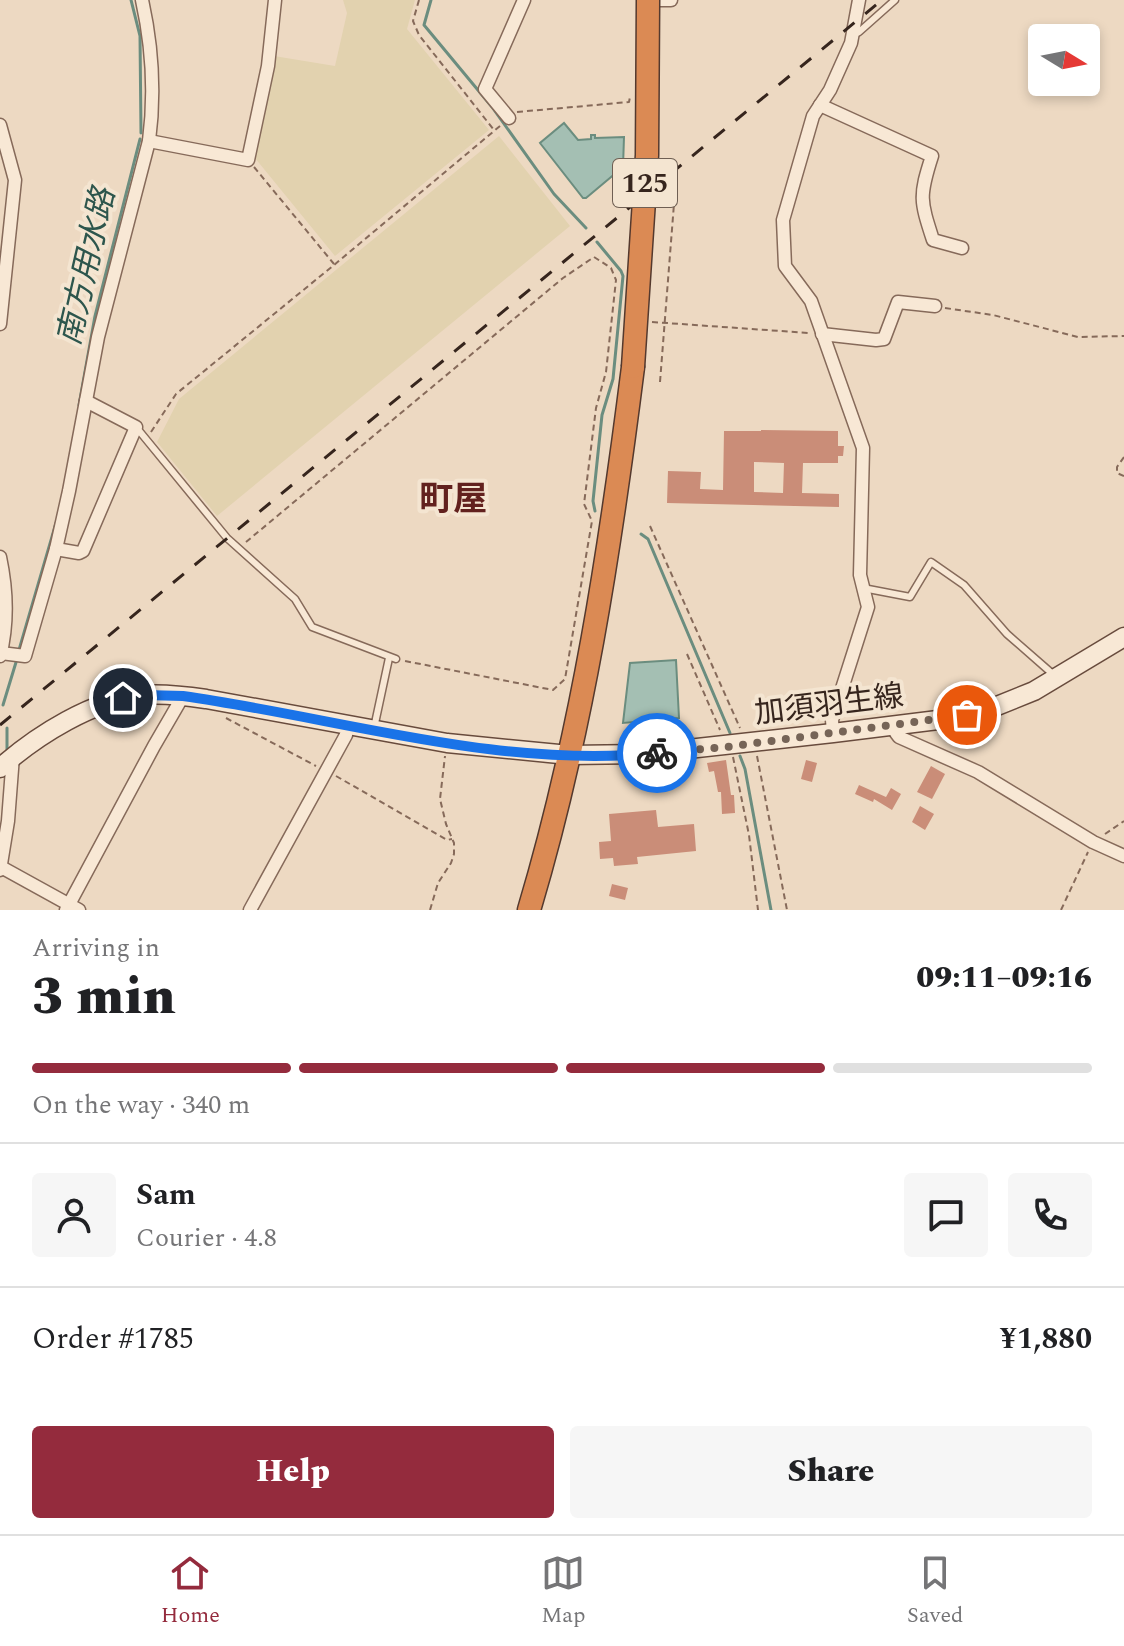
<!DOCTYPE html>
<html lang="en">
<head>
<meta charset="utf-8">
<style>
  body { margin:0; font-family:Spectral,"Noto Sans JP",serif; background:#f6f6f6; color:#202124; height:100vh; display:flex; flex-direction:column; font-size:30px; white-space:nowrap }
  * { box-sizing:border-box; margin:0 }
  p { font-size:26px; color:#757577 }
  .icon { flex:none; width:44px; height:44px; fill:none; stroke:currentColor; stroke-width:2; stroke-linecap:round; stroke-linejoin:round }
  .map { position:relative; height:910px; overflow:hidden }
  .drawer { display:flex; flex-direction:column; background:#fff; flex:1 }
  .drawer>* { flex:none }
  .needle { width:52px; rotate:100deg }
  .controls { position:absolute; left:1028px; top:24px; display:grid; gap:16px }
  .controls a { display:grid; place-items:center; width:72px; height:72px; border-radius:8px; background:#fff; box-shadow:0 4px 12px #0003; font-size:40px }
  .pin { position:absolute; display:grid; place-items:center; width:68px; height:68px; color:#fff; margin:-34px; border:4px solid #fff; border-radius:50%; box-shadow:0 2px 8px #0007 }
  .courier { position:absolute; display:grid; place-items:center; width:80px; height:80px; margin:-40px; border:6px solid #1a73e8; border-radius:50%; background:#fff; color:#222; box-shadow:0 2px 10px #0007 }
  .head em { font-style:normal; font-weight:800 }
  .head div { display:flex; flex-direction:column-reverse }
  .head { display:flex; align-items:center; justify-content:space-between; height:136px; padding:0 32px }
  h1 { font-size:52px; font-weight:800; line-height:60px }
  .bar { display:grid; grid-template-columns:repeat(4,1fr); gap:12px 8px; align-content:center; height:96px; padding:0 32px }
  .bar i { height:10px; border-radius:6px; background:#e0e0e0 }
  .bar .active { background:#942b3d }
  .bar p { grid-column:span 4 }
  .line { display:flex; align-items:center; gap:20px; padding:0 32px; border-top:2px solid #e0e0e0 }
  .line div { flex:1 }
  .round { display:grid; place-items:center; flex:none; width:84px; height:84px; border-radius:8px; background:#f6f6f6 }
  .cta { display:flex; gap:16px; margin-top:auto; padding:16px 32px }
  .cta a { flex:1; height:92px; border-radius:8px; background:#942b3d; color:#fff; font-size:32px; font-weight:800; line-height:92px; text-align:center }
  .cta a+a { background:#f6f6f6; color:#202124 }
  .menu { display:flex; justify-content:space-around; align-items:center; height:112px; border-top:2px solid #e0e0e0; background:#fff; font-size:22px; color:#757577 }
  .menu a { display:grid; justify-items:center; gap:4px }
  .menu .active { color:#942b3d }
  .map>svg:first-child { display:block }
  .farmland { fill:#e2d2af }
  .water { fill:#a4bfb3; stroke:#6b8d7f; stroke-width:2 }
  .lines { fill:none; stroke-linecap:round; stroke-linejoin:round }
  .stream { stroke:#6b8d7f; stroke-width:3 }
  .building { fill:#ca8d78; fill-rule:evenodd }
  .lane-casing { stroke:#866a5a; stroke-width:9 }
  .street-casing { stroke:#866a5a; stroke-width:15 }
  .secondary-casing { stroke:#684b3d; stroke-width:21 }
  .highway-casing { stroke:#54392e; stroke-width:25 }
  .path { stroke:#866a5a; stroke-width:2; stroke-dasharray:6 4; stroke-linecap:butt }
  .lane { stroke:#f8e8d5; stroke-width:6 }
  .street { stroke:#f8e8d5; stroke-width:12 }
  .secondary { stroke:#f8e8d5; stroke-width:18 }
  .highway { stroke:#db8a54; stroke-width:22 }
  .rail { stroke:#36251d; stroke-width:3; stroke-dasharray:14 14; stroke-linecap:butt }
  .highway-bridge-casing { stroke:#54392e; stroke-width:25; stroke-linecap:butt }
  .highway-bridge { stroke:#db8a54; stroke-width:22 }
  .done { stroke:#766457; stroke-width:8; stroke-dasharray:0 14.4 }
  .route { stroke:#1a73e8; stroke-width:10 }
  .labels { text-anchor:middle; dominant-baseline:central; stroke-width:8; stroke-linejoin:round; paint-order:stroke }
  .shield { fill:#f4e5d1; stroke:#6f5f53; stroke-width:2 }
  .shield-label { font-size:28px; font-weight:bold; fill:#36251d }
  .street-label { font-size:30px; fill:#36251d; stroke:#f4e5d1 }
  .water-label { font-size:32px; font-style:italic; fill:#2d564d; stroke:#f4e5d1 }
  .quarter-label { font-size:34px; font-weight:bold; fill:#62211e; stroke:#f4e5d1 }
</style>
</head>
<body>
<div class="map">
<svg width="1124" height="910" viewBox="0 0 1124 910">
  <rect width="100%" height="100%" fill="#edd9c2"/>
  <!-- farmland -->
  <g class="farmland">
    <polygon points="343,0 415,0 407,29 489,130 335,256 255,158 274,56 335,66 347,13"/>
    <polygon points="499,136 570,226 217,516 157,442 179,399"/>
  </g>
  <!-- water -->
  <g class="water">
    <polygon points="564,123 578,140 591,139 591,135 595,135 595,138 624,137 623,167 586,198 583,198 540,143"/>
    <polygon points="676,660 679,718 623,723 630,663"/>
  </g>
  <g class="lines">
    <!-- stream -->
    <g class="stream">
      <polyline points="131,0 140,36 141,133"/>
      <polyline points="431,0 424,25 492,107 554,194 586,228"/>
      <polyline points="79,405 95,316 140,139"/>
      <polyline points="595,511 593,501 602,415 613,379 623,276 621,271 597,242"/>
      <polyline points="641,534 648,539 730,733"/>
      <polyline points="19,650 56,523"/>
      <polyline points="3,705 17,659"/>
      <polyline points="7,728 7,750"/>
      <polyline points="740,756 745,769 771,910"/>
    </g>
  </g>
  <!-- building -->
  <g class="building">
    <path d="M761 430 838 431V446H844L843 456H838V463H803L802 493 839 494V507L667 503 668 471 701 472 700 489 723 490 724 431H761ZM754 462 784 463 783 493 754 492Z"/>
    <polygon points="726,760 731,795 734,795 735,813 722,814 721,792 718,792 714,771 709,772 707,763"/>
    <polygon points="806,760 817,763 812,782 801,779"/>
    <polygon points="931,766 945,774 932,799 917,792"/>
    <polygon points="859,785 886,797 891,788 901,794 892,810 874,799 873,802 855,794"/>
    <polygon points="920,806 934,814 925,830 912,822"/>
    <polygon points="656,810 658,827 694,824 696,851 637,857 638,864 614,866 613,858 600,859 599,842 611,841 609,814"/>
    <polygon points="612,884 628,888 625,900 609,896"/>
  </g>
  <g class="lines">
    <!-- lane casing -->
    <g class="lane-casing">
      <g id="lane">
        <polyline points="853,35 859,32 895,0"/>
        <polyline points="136,427 227,538 295,599 312,627 396,659"/>
        <polyline points="863,588 910,597 931,562 964,585 1007,634 1055,676"/>
        <polyline points="374,728 389,658"/>
      </g>
    </g>
    <!-- street casing -->
    <g class="street-casing">
      <g id="street">
        <polyline points="646,0 671,0"/>
        <path d="M820 105 932 156C919 196 920 200 933 240L962 248"/>
        <polyline points="509,118 485,89 524,0"/>
        <polyline points="0,125 15,180 0,324"/>
        <polyline points="149,141 248,160 268,66 275,0"/>
        <polyline points="822,334 876,340 884,339 898,302 935,306"/>
        <polyline points="56,549 79,553 83,551 136,427 86,401"/>
        <path d="M0 557C7 590 8 624 0 656"/>
        <path d="M1 653 25 656 56 549 69 491 98 337 149 141C155 95 152 45 142 0"/>
        <polyline points="894,725 896,733 899,737 978,772 1093,842 1124,856"/>
        <polyline points="833,733 832,720 868,607 860,575 863,448 811,301 785,266 783,220 813,116 830,90 851,43 859,0"/>
        <polyline points="1,867 79,910"/>
        <polyline points="0,870 8,821 13,756"/>
        <polyline points="66,910 154,746 183,696"/>
        <polyline points="250,910 346,735 348,726"/>
      </g>
    </g>
    <!-- secondary casing -->
    <g class="secondary-casing">
      <path id="secondary" d="M0 768C37 735 93 700 143 695 164 693 186 696 206 699L447 743 569 755 643 754 833 733 946 719 982 712 1034 691 1124 637"/>
    </g>
    <!-- highway casing -->
    <g class="highway-casing">
      <path id="highway" d="M529 910C582 733 610 550 633 367"/>
    </g>
    <!-- path -->
    <g class="path">
      <polyline points="419,0 413,21 419,35 494,130"/>
      <polyline points="517,112 629,102 630,97"/>
      <polyline points="254,167 334,264"/>
      <polyline points="945,308 993,315 1078,337 1124,336"/>
      <polyline points="652,322 809,333"/>
      <polyline points="660,382 675,191"/>
      <polyline points="151,432 176,394 334,265 500,126"/>
      <polyline points="1124,457 1117,467 1117,473 1124,476"/>
      <polyline points="650,526 740,728"/>
      <polyline points="246,542 563,278 594,257 611,268 616,280 606,372 596,408 584,504 592,521 565,679 553,690 405,661"/>
      <polyline points="687,654 720,730"/>
      <polyline points="226,718 316,766"/>
      <polyline points="757,756 787,910"/>
      <polyline points="733,757 749,835 758,910"/>
      <polyline points="336,776 447,840 452,839"/>
      <polyline points="1105,834 1124,821"/>
      <polyline points="430,910 438,883 451,863 454,854 454,843 446,824 440,799 445,756"/>
      <polyline points="1061,910 1088,852"/>
    </g>
    <!-- lane -->
    <use href="#lane" class="lane"/>
    <!-- street -->
    <use href="#street" class="street"/>
    <!-- secondary -->
    <use href="#secondary" class="secondary"/>
    <!-- highway -->
    <use href="#highway" class="highway"/>
    <!-- rail -->
    <polyline class="rail" points="0,725 882,0"/>
    <!-- highway-bridge casing -->
    <g class="highway-bridge-casing">
      <polyline id="highway-bridge" points="633,367 647,155 648,0"/>
    </g>
    <!-- highway-bridge -->
    <use href="#highway-bridge" class="highway-bridge"/>
  </g>
  <g class="lines">
    <!-- done -->
    <polyline class="done" points="657,753 726,747 967,715"/>
    <!-- route -->
    <path class="route" d="M123 698 144 695 183 696C340 718 497 769 657 753"/>
  </g>
  <g class="labels">
    <!-- shield labels -->
    <rect class="shield" x="613" y="159" width="64" height="48" rx="6"/>
    <g class="shield-label">
      <text x="645" y="183">125</text>
    </g>
    <!-- street labels -->
    <g class="street-label">
      <text transform="translate(829 705) rotate(-7)">加須羽生線</text>
    </g>
    <!-- water labels -->
    <g class="water-label">
      <text transform="translate(87 267) rotate(-77)">南方用水路</text>
    </g>
    <!-- quarter labels -->
    <g class="quarter-label">
      <text x="453" y="500">町屋</text>
    </g>
  </g>
</svg>
<div class="controls">
<a><svg class="needle" viewBox="-14 -14 28 28"><path d="M0-13l5 13h-10z" fill="#e53935"/><path d="M0 13l5-13h-10z" fill="#757577"/></svg></a>
</div>
<div class="pin" style="left:967px;top:715px;background:#ea580c"><svg class="icon" aria-label="bag" viewBox="0 0 24 24"><path d="M5 8h14l-1 12H6zM9 8a3 3 0 0 1 6 0"/></svg></div>
<div class="pin" style="left:123px;top:698px;background:#1f2937"><svg class="icon" aria-label="home" viewBox="0 0 24 24"><path d="M3 11l9-7 9 7M6 9v11h12V9"/></svg></div>
<div class="courier" style="left:657px;top:753px"><svg class="icon" aria-label="bike" viewBox="0 0 24 24"><circle cx="6" cy="16" r="4"/><circle cx="18" cy="16" r="4"/><path d="M6 16l4-8h5l3 8M10 8l3 8H6M13 5h3"/></svg></div>
</div>
<section class="drawer">
<div class="head"><div><h1>3 min</h1><p>Arriving in</p></div><em>09:11–09:16</em></div>
<div class="bar"><i class="active"></i><i class="active"></i><i class="active"></i><i></i><p>On the way · 340 m</p></div>
<div class="line" style="height:144px"><a class="round"><svg class="icon" aria-label="person" viewBox="0 0 24 24"><circle cx="12" cy="8" r="4"/><path d="M4 21q1-7 8-7t8 7"/></svg></a><div><b>Sam</b><p>Courier · 4.8</p></div><a class="round"><svg class="icon" aria-label="chat" viewBox="0 0 24 24"><path d="M4 5h16v11H9l-5 4z"/></svg></a><a class="round"><svg class="icon" aria-label="phone" viewBox="0 0 24 24"><path d="M5 4h4l2 5-3 2q2 4 5 5l2-3 5 2v4C11 20 4 13 5 4z"/></svg></a></div>
<div class="line" style="height:104px"><div>Order #1785</div><b>¥1,880</b></div>
<div class="cta"><a>Help</a><a>Share</a></div>
</section>
<nav class="menu">
<a class="active"><svg class="icon" aria-label="home" viewBox="0 0 24 24"><path d="M3 11l9-7 9 7M6 9v11h12V9"/></svg>Home</a>
<a><svg class="icon" aria-label="map" viewBox="0 0 24 24"><path d="M3 6l6-2 6 2 6-2v14l-6 2-6-2-6 2zM9 4v14M15 6v14"/></svg>Map</a>
<a><svg class="icon" aria-label="saved" viewBox="0 0 24 24"><path d="M7 4h10v16l-5-4-5 4z"/></svg>Saved</a>
</nav>
</body>
</html>
